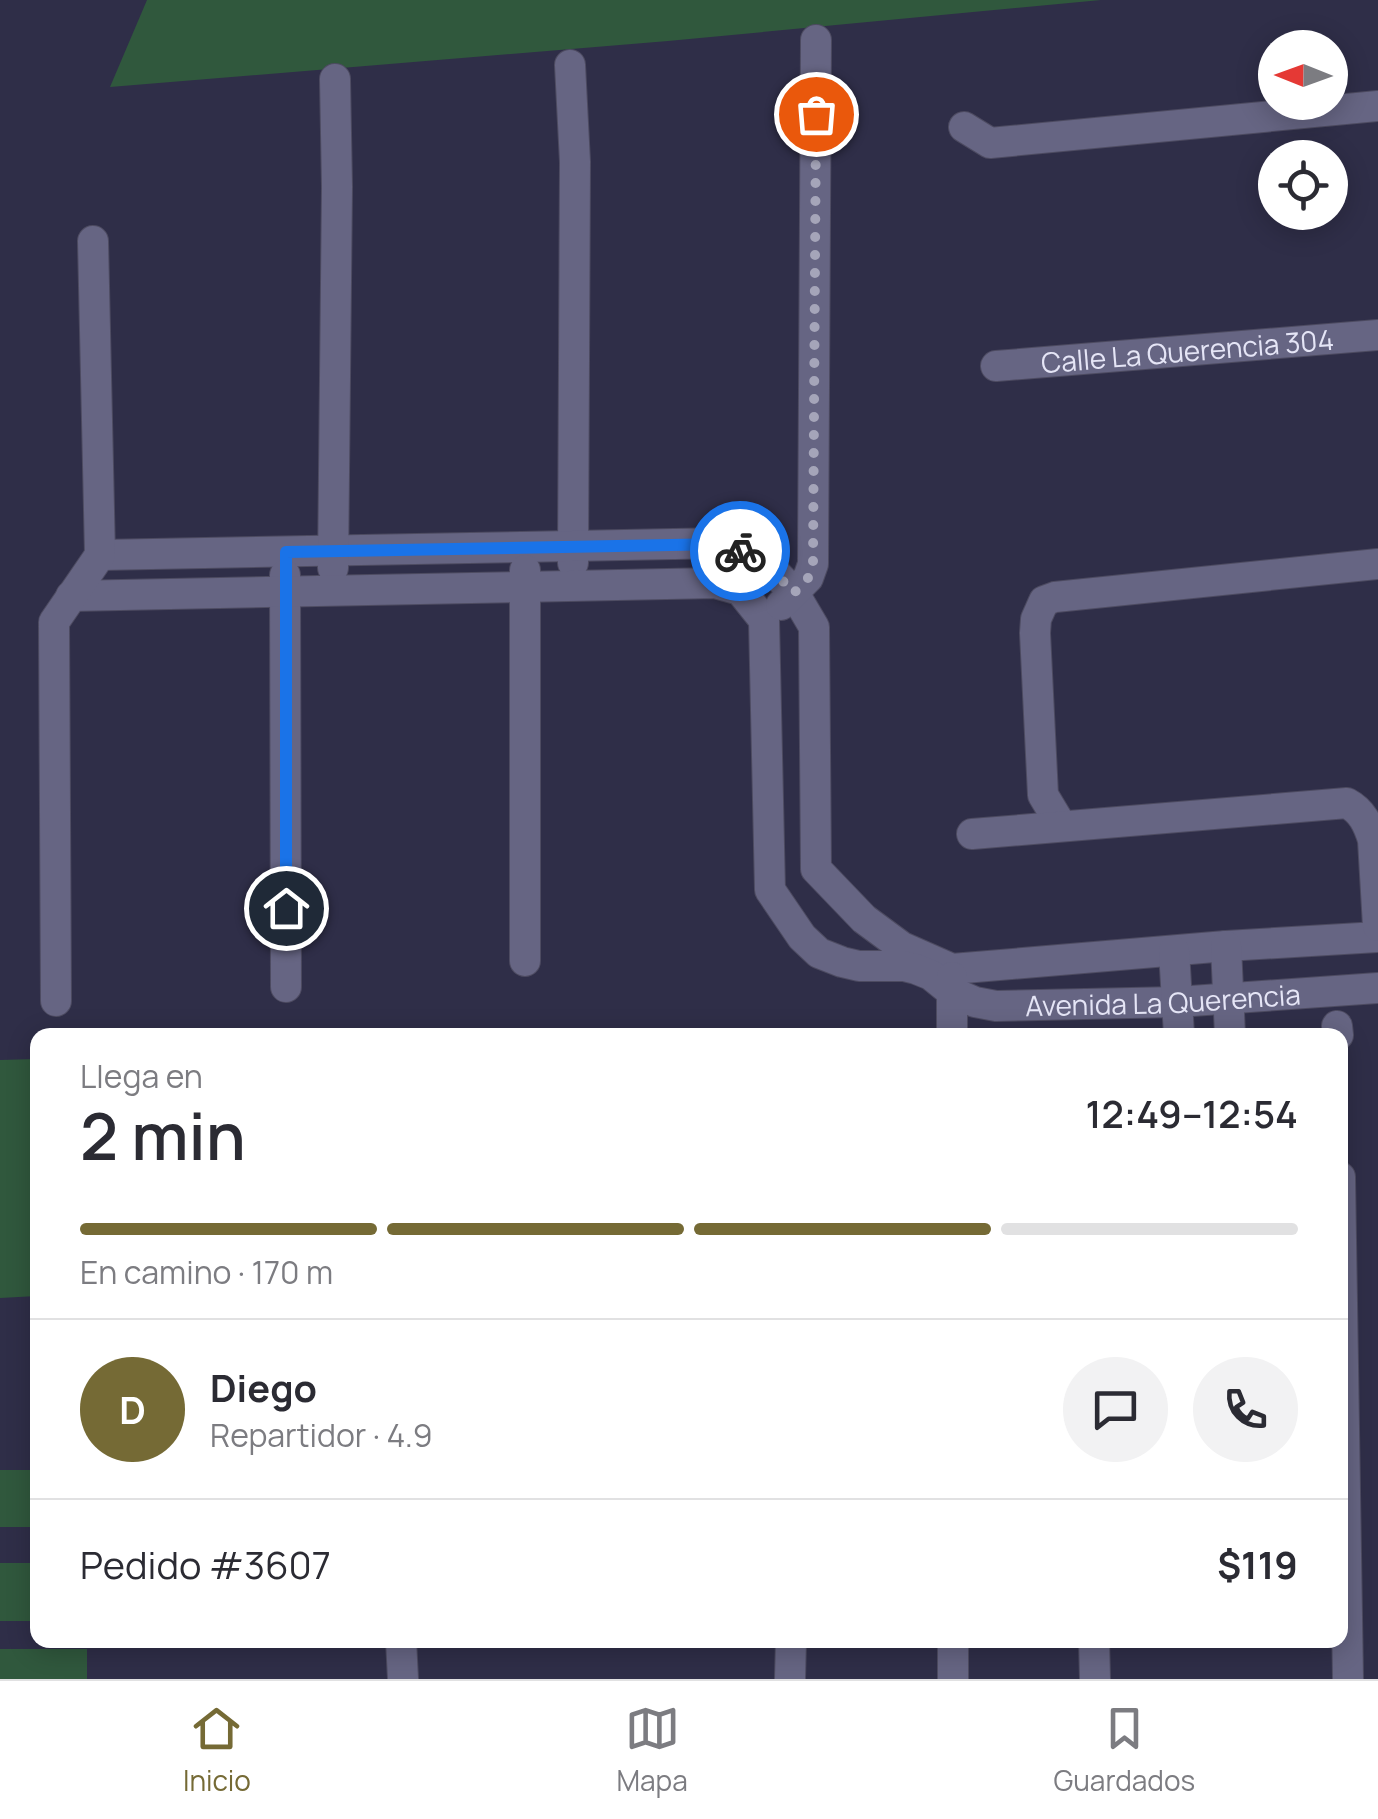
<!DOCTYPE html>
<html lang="es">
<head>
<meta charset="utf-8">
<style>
  body { margin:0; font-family:Manrope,sans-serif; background:#f2f2f3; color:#2b2b33; height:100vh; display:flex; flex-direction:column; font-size:38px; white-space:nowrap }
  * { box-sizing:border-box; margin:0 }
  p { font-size:32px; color:#7c7c81 }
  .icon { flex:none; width:55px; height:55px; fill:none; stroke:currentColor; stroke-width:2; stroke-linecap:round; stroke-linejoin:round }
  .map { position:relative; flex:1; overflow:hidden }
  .drawer { position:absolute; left:30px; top:1028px; width:1318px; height:620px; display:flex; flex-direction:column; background:#fff; border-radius:20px; box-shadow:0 5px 25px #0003 }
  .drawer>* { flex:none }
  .needle { width:65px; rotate:271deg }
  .fabs { position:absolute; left:1258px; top:30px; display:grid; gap:20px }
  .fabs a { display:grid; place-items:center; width:90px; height:90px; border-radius:50%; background:#fff; box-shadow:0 5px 25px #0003; font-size:50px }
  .pin { position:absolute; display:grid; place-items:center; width:85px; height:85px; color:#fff; margin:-42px; border:5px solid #fff; border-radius:50%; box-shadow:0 2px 10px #0007 }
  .courier { position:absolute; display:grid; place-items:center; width:100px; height:100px; margin:-50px; border:8px solid #1a73e8; border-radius:50%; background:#fff; color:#222; box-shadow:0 2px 12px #0007 }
  .head em { font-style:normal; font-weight:600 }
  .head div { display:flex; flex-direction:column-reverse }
  .head { display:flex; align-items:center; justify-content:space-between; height:170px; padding:0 50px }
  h1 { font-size:65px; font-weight:600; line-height:75px }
  .bar { display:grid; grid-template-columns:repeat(4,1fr); gap:15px 10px; align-content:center; height:120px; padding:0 50px }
  .bar i { height:12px; border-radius:8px; background:#e1e1e2 }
  .bar .active { background:#756a35 }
  .bar p { grid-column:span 4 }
  .line { display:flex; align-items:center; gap:25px; padding:0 50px; border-top:2px solid #e1e1e2 }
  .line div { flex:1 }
  .round { display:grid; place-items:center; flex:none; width:105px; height:105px; border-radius:52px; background:#f2f2f3 }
  .dock { display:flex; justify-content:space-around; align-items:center; height:140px; border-top:2px solid #e1e1e2; background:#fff; font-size:28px; color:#7c7c81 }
  .dock a { display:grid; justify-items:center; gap:5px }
  .dock .active { color:#756a35 }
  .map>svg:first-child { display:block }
  .green { fill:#30583d }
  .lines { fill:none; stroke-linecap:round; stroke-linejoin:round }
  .street-casing { stroke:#4d4b61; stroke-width:32 }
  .street { stroke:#666583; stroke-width:30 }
  .done { stroke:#a5a5b9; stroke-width:10; stroke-dasharray:0 18 }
  .route { stroke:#1a73e8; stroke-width:12 }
  .labels { text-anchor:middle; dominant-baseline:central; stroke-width:10; stroke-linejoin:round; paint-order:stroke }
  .street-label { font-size:28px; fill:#e5e5f6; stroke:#25243d }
</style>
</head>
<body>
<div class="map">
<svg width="1378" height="1679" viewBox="0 0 1378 1679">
  <rect width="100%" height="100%" fill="#2f2e48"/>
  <!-- green -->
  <g class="green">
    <polygon points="147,0 1101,0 668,41 110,87"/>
    <polygon points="37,1059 37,1296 0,1298 0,1060"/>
    <rect x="0" y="1470" width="37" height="57"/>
    <rect x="0" y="1563" width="37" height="58"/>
    <rect x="0" y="1649" width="87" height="30"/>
  </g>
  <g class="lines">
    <!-- street casing -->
    <g class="street-casing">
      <g id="street">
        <polyline points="570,65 575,162 573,563"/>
        <polyline points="964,127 990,143 1378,106"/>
        <path id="s1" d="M996 366 1378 335"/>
        <polyline points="100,555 725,543 767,564 794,593 814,627 816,869 864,919 902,947 952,969 1226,946 1378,937"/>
        <polyline points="333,568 337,187 335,79"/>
        <polyline points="285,575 286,987"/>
        <path id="s2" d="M71 596 715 583 740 590 764 620 770 890 802 937 819 953 842 962 859 966H904L916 969 931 975 952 992 975 1002 996 1006 1177 1002 1378 988"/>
        <polyline points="781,605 808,578 813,564 816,40"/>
        <polyline points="1061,825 1043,795 1035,633 1036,619 1044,601 1055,597 1378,564"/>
        <path d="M972 834 1347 803C1362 811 1368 824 1373 840L1378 926"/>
        <polyline points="1226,946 1230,1035"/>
        <polyline points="1174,951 1179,1035"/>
        <polyline points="525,961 525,570"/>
        <polyline points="56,1001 54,622 100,555 93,241"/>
        <polyline points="1337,1026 1338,1035"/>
        <polyline points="952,1035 952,977"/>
        <polyline points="1340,1177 1348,1679"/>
        <polyline points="401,1640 403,1679"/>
        <polyline points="953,1640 953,1679"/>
        <polyline points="1094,1640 1095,1679"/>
        <polyline points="790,1679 791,1640"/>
      </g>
    </g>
    <!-- street -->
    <use href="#street" class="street"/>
  </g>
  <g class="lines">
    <!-- done -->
    <polyline class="done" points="740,551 767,564 794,593 808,578 813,564 816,114"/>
    <!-- route -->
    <polyline class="route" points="286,908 286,552 725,544 740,551"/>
  </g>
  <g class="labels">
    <!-- street labels -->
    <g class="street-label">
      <text stroke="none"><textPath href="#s1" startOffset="192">Calle La Querencia 304</textPath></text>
      <text stroke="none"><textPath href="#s2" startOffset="1415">Avenida La Querencia</textPath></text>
    </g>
  </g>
</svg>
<div class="fabs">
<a><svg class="needle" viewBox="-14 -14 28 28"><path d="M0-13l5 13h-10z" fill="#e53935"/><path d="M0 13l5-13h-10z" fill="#7c7c81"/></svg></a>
<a><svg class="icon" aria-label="locate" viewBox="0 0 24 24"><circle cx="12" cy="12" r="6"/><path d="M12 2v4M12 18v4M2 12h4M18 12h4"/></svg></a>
</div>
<div class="pin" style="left:816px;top:114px;background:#ea580c"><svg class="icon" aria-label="bag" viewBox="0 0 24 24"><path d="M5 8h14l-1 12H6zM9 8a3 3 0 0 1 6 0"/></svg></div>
<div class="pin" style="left:286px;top:908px;background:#1f2937"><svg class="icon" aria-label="home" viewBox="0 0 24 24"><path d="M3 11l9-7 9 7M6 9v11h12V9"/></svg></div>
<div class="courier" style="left:740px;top:551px"><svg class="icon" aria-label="bike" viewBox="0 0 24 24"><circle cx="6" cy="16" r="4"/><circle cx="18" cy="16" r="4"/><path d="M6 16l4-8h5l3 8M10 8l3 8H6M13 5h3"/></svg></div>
<section class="drawer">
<div class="head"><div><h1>2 min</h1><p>Llega en</p></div><em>12:49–12:54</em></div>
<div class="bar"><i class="active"></i><i class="active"></i><i class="active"></i><i></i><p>En camino · 170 m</p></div>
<div class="line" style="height:180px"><b class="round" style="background:#756a35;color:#fff">D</b><div><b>Diego</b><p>Repartidor · 4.9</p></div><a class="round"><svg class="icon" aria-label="chat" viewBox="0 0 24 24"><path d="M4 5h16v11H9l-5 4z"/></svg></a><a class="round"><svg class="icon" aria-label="phone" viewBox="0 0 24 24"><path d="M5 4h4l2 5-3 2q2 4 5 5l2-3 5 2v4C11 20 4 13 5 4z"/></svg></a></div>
<div class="line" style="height:130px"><div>Pedido #3607</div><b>$119</b></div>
</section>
</div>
<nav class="dock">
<a class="active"><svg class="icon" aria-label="home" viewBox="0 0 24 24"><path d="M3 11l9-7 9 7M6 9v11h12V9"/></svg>Inicio</a>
<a><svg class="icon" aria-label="map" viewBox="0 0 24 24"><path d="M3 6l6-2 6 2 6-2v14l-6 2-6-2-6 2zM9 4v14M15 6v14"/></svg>Mapa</a>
<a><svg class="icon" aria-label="saved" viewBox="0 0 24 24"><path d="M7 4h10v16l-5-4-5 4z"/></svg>Guardados</a>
</nav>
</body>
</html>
